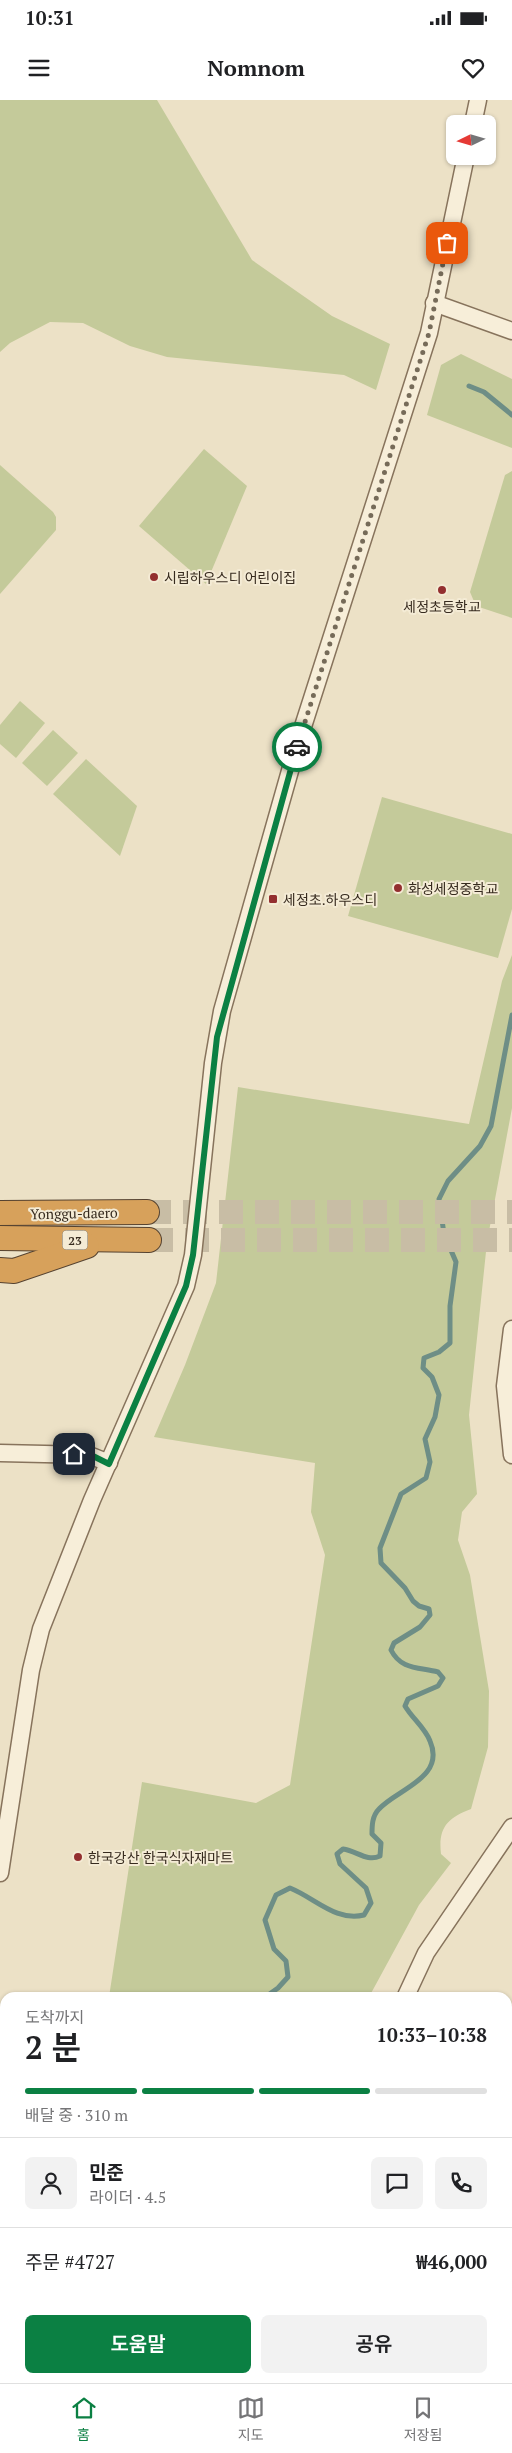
<!DOCTYPE html>
<html lang="ko">
<head>
<meta charset="utf-8">
<style>
  body { margin:0; font-family:"PT Serif","Noto Sans KR",serif; background:#f2f2f2; color:#202124; height:100vh; display:flex; flex-direction:column; font-size:19px; white-space:nowrap }
  * { box-sizing:border-box; margin:0 }
  p { font-size:16px; color:#757577 }
  .icon { flex:none; width:28px; height:28px; fill:none; stroke:currentColor; stroke-width:2; stroke-linecap:round; stroke-linejoin:round }
  .map { position:relative; flex:1; overflow:hidden }
  .side { position:absolute; left:0px; top:1892px; width:512px; height:391px; display:flex; flex-direction:column; background:#fff; border-radius:15px 15px 0 0; box-shadow:0 1px 4px #0004 }
  .side>* { flex:none }
  .needle { width:32px; rotate:265deg }
  .fabs { position:absolute; left:446px; top:15px; display:grid; gap:10px }
  .fabs a { display:grid; place-items:center; width:50px; height:50px; border-radius:8px; background:#fff; box-shadow:0 1px 4px #0004; font-size:25px }
  .pin { position:absolute; display:grid; place-items:center; width:42px; height:42px; color:#fff; margin:-21px; border-radius:10px; box-shadow:0 2px 8px #0006 }
  .courier { position:absolute; display:grid; place-items:center; width:50px; height:50px; margin:-25px; border:4px solid #0b8043; border-radius:50%; background:#fff; color:#222; box-shadow:0 1px 6px #0007 }
  .summary em { font-style:normal; font-weight:600 }
  .summary div { display:flex; flex-direction:column-reverse }
  .summary { display:flex; align-items:center; justify-content:space-between; height:85px; padding:0 25px }
  h1 { font-size:32px; font-weight:600; line-height:38px }
  .bar { display:grid; grid-template-columns:repeat(4,1fr); gap:8px 5px; align-content:center; height:60px; padding:0 25px }
  .bar i { height:6px; border-radius:4px; background:#e0e0e0 }
  .bar .on { background:#0b8043 }
  .bar p { grid-column:span 4 }
  .line { display:flex; align-items:center; gap:12px; padding:0 25px; border-top:1px solid #e0e0e0 }
  .line div { flex:1 }
  .round { display:grid; place-items:center; flex:none; width:52px; height:52px; border-radius:8px; background:#f2f2f2 }
  .primary-button { display:flex; gap:10px; margin-top:auto; padding:10px 25px }
  .primary-button a { flex:1; height:58px; border-radius:8px; background:#0b8043; color:#fff; font-size:20px; font-weight:600; line-height:58px; text-align:center }
  .primary-button a+a { background:#f2f2f2; color:#202124 }
  .status { display:flex; justify-content:space-between; align-items:center; height:35px; padding:0 25px; background:#fff; direction:ltr }
  .status svg { height:14px; fill:currentColor }
  header { display:flex; justify-content:space-between; align-items:center; height:65px; padding:0 25px; background:#fff; font-size:22px; font-weight:600 }
  .dock { display:flex; justify-content:space-around; align-items:center; height:70px; border-top:1px solid #e0e0e0; background:#fff; font-size:14px; color:#757577 }
  .dock a { display:grid; justify-items:center; gap:2px }
  .dock .on { color:#0b8043 }
  .map>svg:first-child { display:block }
  .green { fill:#c4ca9a }
  .lines { fill:none; stroke-linecap:round; stroke-linejoin:round }
  .stream { stroke:#6e8e86; stroke-width:5 }
  .highway-tunnel { stroke:#c8bda5; stroke-width:24; stroke-dasharray:24 12; stroke-linecap:butt }
  .minor-casing { stroke:#87735c; stroke-width:19 }
  .major-casing { stroke:#554230; stroke-width:24 }
  .highway-casing { stroke:#554230; stroke-width:26 }
  .minor { stroke:#f7eed9; stroke-width:16 }
  .major { stroke:#edd6a0; stroke-width:21 }
  .highway { stroke:#d7a15b; stroke-width:24 }
  .done { stroke:#766b59; stroke-width:5; stroke-dasharray:0 9 }
  .route { stroke:#0b8043; stroke-width:6 }
  .poi-dot { fill:#932f2f; stroke:#f4ebd5; stroke-width:2 }
  .labels { text-anchor:middle; dominant-baseline:central; stroke-width:4; stroke-linejoin:round; paint-order:stroke }
  .shield { fill:#f4ebd5; stroke:#706556; stroke-width:1 }
  .shield-label { font-size:12px; font-weight:bold; fill:#372b1f }
  .poi-label { font-size:14px; fill:#372b1f; stroke:#f4ebd5; text-anchor:start }
  .street-label { font-size:14px; fill:#372b1f; stroke:#f4ebd5 }
</style>
</head>
<body>
<div class="status"><b>10:31</b><svg viewBox="0 0 49 12"><path d="M0 12V9h3v3zM5 12V6h3v6zM10 12V3h3v9zM15 12V0h3v12zM26 1h20v11H26zM47 4h2v5h-2z"/></svg></div>
<header><svg class="icon" aria-label="menu" viewBox="0 0 24 24"><path d="M4 6h16M4 12h16M4 18h16"/></svg>Nomnom<svg class="icon" aria-label="heart" viewBox="0 0 24 24"><path d="M12 20l-8-8c-3-5 5-10 8-4 3-6 11-1 8 4z"/></svg></header>
<div class="map">
<svg width="512" height="2283" viewBox="0 0 512 2283">
  <rect width="100%" height="100%" fill="#ece1c6"/>
  <!-- green -->
  <g class="green">
    <polygon points="0,0 157,0 252,160 332,216 390,244 376,290 344,275 167,257 130,246 83,223 50,222 10,243 0,252"/>
    <polygon points="461,254 512,279 512,348 427,315 441,265"/>
    <polygon points="204,349 247,386 206,484 139,426"/>
    <polygon points="0,365 53,412 56,417 56,430 0,494"/>
    <polygon points="512,371 512,518 476,506 470,492 505,375"/>
    <polygon points="20,601 45,623 16,658 0,644 0,625"/>
    <polygon points="53,630 78,653 47,686 22,663"/>
    <polygon points="86,659 137,706 120,756 53,694"/>
    <polygon points="382,697 512,734 512,809 498,858 348,816"/>
    <path d="M512 855V1008L487 1142 469 1315 477 1394 462 1412 458 1440 470 1475 489 1591 488 1647 471 1709C447 1718 438 1728 441 1754L451 1763 419 1805 369 1897H109L142 1682 256 1703 290 1685 325 1455 311 1412 315 1363 154 1337 185 1265 216 1183 238 987 469 1024 502 881Z"/>
    <polygon points="512,2139 512,2211 508,2208 508,2145"/>
    <polygon points="0,2229 5,2231 5,2279 313,2279 313,2283 0,2283"/>
  </g>
  <g class="lines">
    <!-- stream -->
    <g class="stream">
      <polyline points="469,286 484,292 512,315"/>
      <path d="M264 1898 278 1888 288 1877 286 1861 274 1849 265 1820 276 1795 290 1788C315 1798 336 1822 364 1815L371 1803 366 1788 340 1764 337 1754 343 1749C357 1751 367 1762 380 1756L381 1743 372 1734C372 1726 372 1716 379 1709 397 1689 446 1678 430 1641 425 1628 412 1618 405 1606L408 1599 438 1586 443 1578 438 1572C419 1567 401 1570 391 1550L394 1543 420 1527 430 1515 429 1509 419 1506 413 1501 405 1488 381 1463 380 1448 401 1394 426 1378 430 1362 425 1339 435 1317 439 1295 432 1277 423 1268 424 1258 439 1252 450 1243V1206L456 1162 444 1134 439 1099 448 1081 480 1046 491 1026 512 915"/>
      <polyline points="217,2279 219,2283"/>
    </g>
    <!-- highway-tunnel -->
    <g class="highway-tunnel">
      <polyline points="147,1112 512,1112"/>
      <polyline points="149,1140 512,1140"/>
    </g>
    <!-- minor casing -->
    <g class="minor-casing">
      <g id="minor">
        <polyline points="473,24 478,0"/>
        <polyline points="434,203 512,231"/>
        <polyline points="512,1229 505,1286 512,1355"/>
        <polyline points="0,1353 89,1355 109,1363"/>
        <polyline points="0,1773 31,1570 41,1529 92,1400 186,1186 193,1155 213,963 222,911 299,639 429,233 466,56"/>
        <polyline points="405,1898 426,1853 512,1727"/>
        <polyline points="0,1929 5,1929"/>
        <polyline points="345,2283 346,2279"/>
      </g>
    </g>
    <!-- major casing -->
    <g class="major-casing">
      <g id="major">
        <polyline points="0,2266 5,2267"/>
        <polyline points="54,2279 72,2283"/>
      </g>
    </g>
    <!-- highway casing -->
    <g class="highway-casing">
      <g id="highway">
        <polyline points="0,1113 147,1112"/>
        <polyline points="0,1138 149,1140"/>
        <polyline points="0,1170 14,1171 87,1146"/>
      </g>
    </g>
    <!-- minor -->
    <use href="#minor" class="minor"/>
    <!-- major -->
    <use href="#major" class="major"/>
    <!-- highway -->
    <use href="#highway" class="highway"/>
  </g>
  <g class="lines">
    <!-- done -->
    <polyline class="done" points="297,647 429,233 447,143"/>
    <!-- route -->
    <polyline class="route" points="74,1354 89,1354 109,1364 186,1186 193,1155 217,937 297,647"/>
  </g>
  <!-- markers -->
  <g class="poi-dot">
    <circle cx="154" cy="477" r="5"/>
    <circle cx="442" cy="490" r="5"/>
    <circle cx="398" cy="788" r="5"/>
    <rect x="268" y="794" width="10" height="10" rx="2.5"/>
    <circle cx="78" cy="1757" r="5"/>
  </g>
  <g class="labels">
    <!-- shield labels -->
    <rect class="shield" x="62.5" y="1130.5" width="25" height="19" rx="4"/>
    <g class="shield-label">
      <text x="75" y="1140">23</text>
    </g>
    <!-- poi labels -->
    <g class="poi-label">
      <text x="164" y="477">시립하우스디 어린이집</text>
      <text x="442" y="506" text-anchor="middle">세정초등학교</text>
      <text x="408" y="788">화성세정중학교</text>
      <text x="283" y="799">세정초.하우스디</text>
      <text x="88" y="1757">한국강산 한국식자재마트</text>
    </g>
    <!-- street labels -->
    <g class="street-label">
      <text transform="translate(74 1113) rotate(-1)">Yonggu-daero</text>
    </g>
  </g>
</svg>
<div class="fabs">
<a><svg class="needle" viewBox="-14 -14 28 28"><path d="M0-13l5 13h-10z" fill="#e53935"/><path d="M0 13l5-13h-10z" fill="#757577"/></svg></a>
</div>
<div class="pin" style="left:447px;top:143px;background:#ea580c"><svg class="icon" aria-label="bag" viewBox="0 0 24 24"><path d="M5 8h14l-1 12H6zM9 8a3 3 0 0 1 6 0"/></svg></div>
<div class="pin" style="left:74px;top:1354px;background:#1f2937"><svg class="icon" aria-label="home" viewBox="0 0 24 24"><path d="M3 11l9-7 9 7M6 9v11h12V9"/></svg></div>
<div class="courier" style="left:297px;top:647px"><svg class="icon" aria-label="car" viewBox="0 0 24 24"><path d="M5 17H2v-5l4-1 3-4h7l3 4 3 1v5h-3M9 17h6M6 11h13"/><circle cx="7" cy="17" r="2"/><circle cx="17" cy="17" r="2"/></svg></div>
<section class="side">
<div class="summary"><div><h1>2 분</h1><p>도착까지</p></div><em>10:33–10:38</em></div>
<div class="bar"><i class="on"></i><i class="on"></i><i class="on"></i><i></i><p>배달 중 · 310 m</p></div>
<div class="line" style="height:90px"><a class="round"><svg class="icon" aria-label="person" viewBox="0 0 24 24"><circle cx="12" cy="8" r="4"/><path d="M4 21q1-7 8-7t8 7"/></svg></a><div><b>민준</b><p>라이더 · 4.5</p></div><a class="round"><svg class="icon" aria-label="chat" viewBox="0 0 24 24"><path d="M4 5h16v11H9l-5 4z"/></svg></a><a class="round"><svg class="icon" aria-label="phone" viewBox="0 0 24 24"><path d="M5 4h4l2 5-3 2q2 4 5 5l2-3 5 2v4C11 20 4 13 5 4z"/></svg></a></div>
<div class="line" style="height:65px"><div>주문 #4727</div><b>₩46,000</b></div>
<div class="primary-button"><a>도움말</a><a>공유</a></div>
</section>
</div>
<nav class="dock">
<a class="on"><svg class="icon" aria-label="home" viewBox="0 0 24 24"><path d="M3 11l9-7 9 7M6 9v11h12V9"/></svg>홈</a>
<a><svg class="icon" aria-label="map" viewBox="0 0 24 24"><path d="M3 6l6-2 6 2 6-2v14l-6 2-6-2-6 2zM9 4v14M15 6v14"/></svg>지도</a>
<a><svg class="icon" aria-label="saved" viewBox="0 0 24 24"><path d="M7 4h10v16l-5-4-5 4z"/></svg>저장됨</a>
</nav>
</body>
</html>
